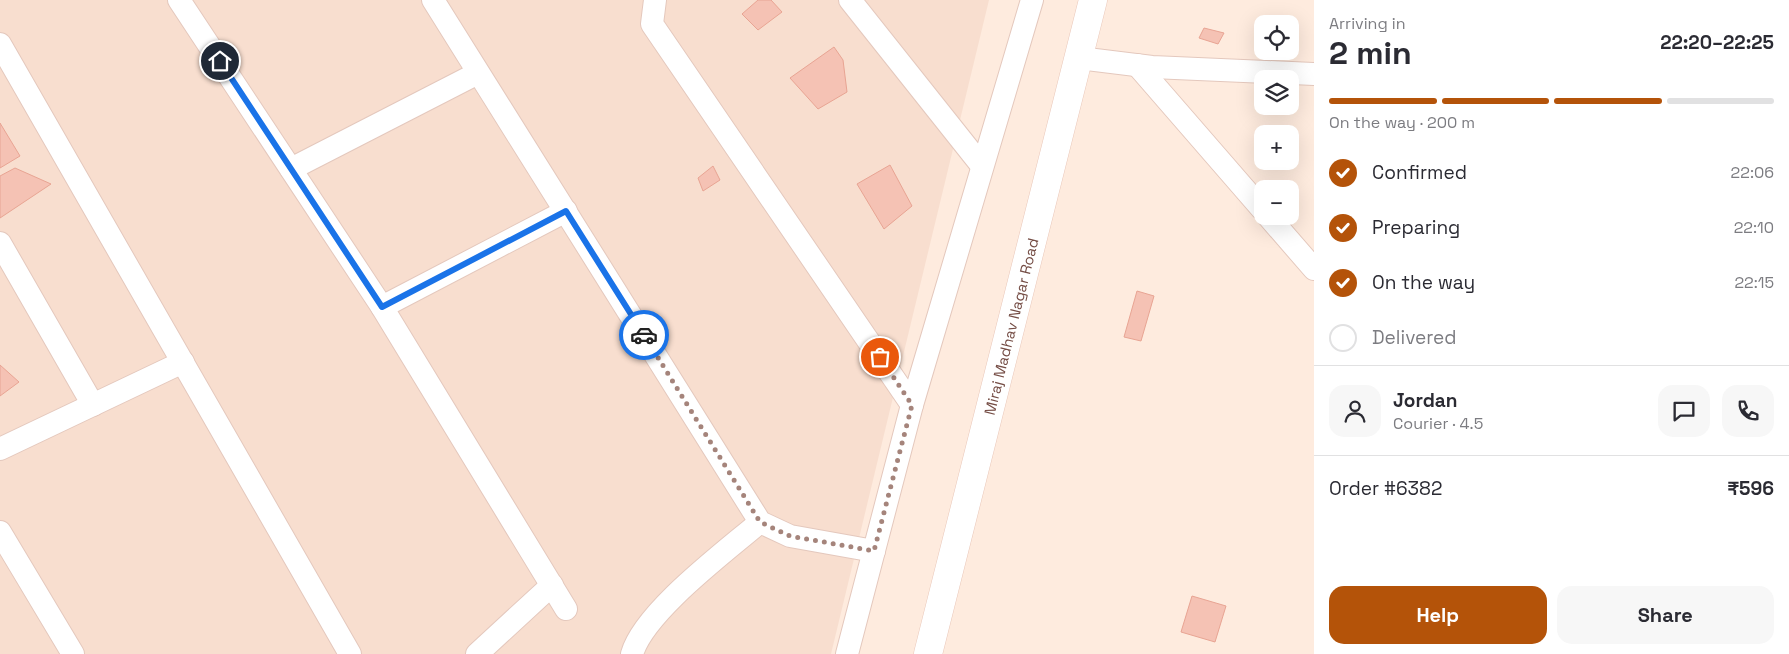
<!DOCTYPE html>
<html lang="en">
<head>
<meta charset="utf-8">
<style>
  body { margin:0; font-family:"Space Grotesk",sans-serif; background:#f7f7f7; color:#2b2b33; height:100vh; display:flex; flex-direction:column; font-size:19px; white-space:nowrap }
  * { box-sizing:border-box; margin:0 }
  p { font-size:16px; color:#7c7c81 }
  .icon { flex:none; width:28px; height:28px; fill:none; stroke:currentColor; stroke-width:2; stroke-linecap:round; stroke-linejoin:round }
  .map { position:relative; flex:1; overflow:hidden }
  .side { display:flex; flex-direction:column; background:#fff; width:475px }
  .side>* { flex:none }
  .tools { position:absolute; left:1254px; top:15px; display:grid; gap:10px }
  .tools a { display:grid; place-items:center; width:45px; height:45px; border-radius:10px; background:#fff; box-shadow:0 5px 20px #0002; font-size:25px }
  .pin { position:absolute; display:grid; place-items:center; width:42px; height:42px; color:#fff; margin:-21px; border:2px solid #fff; border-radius:50%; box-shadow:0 1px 5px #0007 }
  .courier { position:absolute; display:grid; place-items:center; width:50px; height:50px; margin:-25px; border:4px solid #1a73e8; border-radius:50%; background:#fff; color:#222; box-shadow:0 1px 6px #0007 }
  .headline em { font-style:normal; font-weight:800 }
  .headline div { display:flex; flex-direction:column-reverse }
  .headline { display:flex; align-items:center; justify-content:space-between; height:85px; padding:0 15px }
  h1 { font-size:32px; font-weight:800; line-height:38px }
  .bar { display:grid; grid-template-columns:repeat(4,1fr); gap:8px 5px; align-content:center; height:60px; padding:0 15px }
  .bar i { height:6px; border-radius:4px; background:#e1e1e2 }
  .bar .selected { background:#b45309 }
  .bar p { grid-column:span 4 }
  .line { display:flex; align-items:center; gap:12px; padding:0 15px; border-top:1px solid #e1e1e2 }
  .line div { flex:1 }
  .round { display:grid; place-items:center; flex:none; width:52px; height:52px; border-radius:15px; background:#f7f7f7 }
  ol { padding:0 15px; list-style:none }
  li { display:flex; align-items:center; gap:15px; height:55px }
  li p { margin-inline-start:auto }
  li .icon { padding:5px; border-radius:50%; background:#b45309; color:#fff; stroke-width:4 }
  li:last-child { color:#7c7c81 }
  li i { width:28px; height:28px; border:2px solid #e1e1e2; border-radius:50% }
  .action { display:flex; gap:10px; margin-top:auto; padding:10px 15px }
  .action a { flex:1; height:58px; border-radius:15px; background:#b45309; color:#fff; font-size:20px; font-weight:800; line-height:58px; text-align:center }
  .action a+a { background:#f7f7f7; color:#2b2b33 }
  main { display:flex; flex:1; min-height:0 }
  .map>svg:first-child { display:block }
  .residential { fill:#f8decf }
  .building { fill:#f5c2b4; stroke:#e8a493 }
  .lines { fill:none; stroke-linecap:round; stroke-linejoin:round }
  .street-casing { stroke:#e4c8bd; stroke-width:24 }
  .secondary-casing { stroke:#e9c7b9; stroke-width:29 }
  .street { stroke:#fff; stroke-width:22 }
  .secondary { stroke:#fff; stroke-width:28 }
  .done { stroke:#a5847b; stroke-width:5; stroke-dasharray:0 9 }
  .route { stroke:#1a73e8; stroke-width:6 }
  .labels { text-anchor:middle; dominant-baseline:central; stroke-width:4.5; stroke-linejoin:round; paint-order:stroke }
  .street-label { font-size:15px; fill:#754d45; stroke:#fff0e5 }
</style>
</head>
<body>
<main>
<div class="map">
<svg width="1314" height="654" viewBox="0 0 1314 654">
  <rect width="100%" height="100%" fill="#feebde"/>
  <!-- residential -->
  <polygon class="residential" points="0,0 989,0 831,654 0,654"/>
  <!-- building -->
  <g class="building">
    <polygon points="758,0 771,0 782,12 758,30 742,14"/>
    <polygon points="1204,28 1224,33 1218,44 1199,38"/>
    <polygon points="834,47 843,60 847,92 818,109 790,78"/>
    <polygon points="0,123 20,156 0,168"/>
    <polygon points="890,165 912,206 884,229 857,184"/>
    <polygon points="713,166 720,180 703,191 698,178"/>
    <polygon points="15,168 51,184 0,218 0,176"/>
    <polygon points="1137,291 1154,296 1141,341 1124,337"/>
    <polygon points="0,365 19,382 0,396"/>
    <polygon points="1192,596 1226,606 1215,642 1181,632"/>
  </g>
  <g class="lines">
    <!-- street casing -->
    <g class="street-casing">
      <g id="street">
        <polyline points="179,0 382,307 566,609"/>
        <polyline points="433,0 760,522 790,536 874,551"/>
        <polyline points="655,0 652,24 912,405"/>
        <polyline points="850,0 982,166"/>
        <polyline points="0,44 350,654"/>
        <polyline points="1079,58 1152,67 1314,74"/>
        <polyline points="1137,65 1262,209"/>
        <polyline points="291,169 478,73"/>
        <polyline points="1268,216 1314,269"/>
        <polyline points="0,243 93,405"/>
        <polyline points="382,307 566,211"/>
        <polyline points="0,449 183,362"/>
        <polyline points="0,532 73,654"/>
        <polyline points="477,654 552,585"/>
        <path d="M632 654C644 612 725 552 760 522"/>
        <polyline points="847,654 912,405 1032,0"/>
      </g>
    </g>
    <!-- secondary casing -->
    <g class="secondary-casing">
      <g id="secondary">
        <path id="s1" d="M928 654 1093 0"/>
      </g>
    </g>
    <!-- street -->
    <use href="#street" class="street"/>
    <!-- secondary -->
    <use href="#secondary" class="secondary"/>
  </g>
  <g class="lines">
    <!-- done -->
    <polyline class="done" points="644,335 760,522 790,536 874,551 912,405 880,357"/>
    <!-- route -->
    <polyline class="route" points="220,61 382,307 566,211 644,335"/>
  </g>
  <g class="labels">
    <!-- street labels -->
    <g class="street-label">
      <text stroke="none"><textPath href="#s1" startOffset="338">Miraj Madhav Nagar Road</textPath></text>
    </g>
  </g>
</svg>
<div class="tools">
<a><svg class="icon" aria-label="locate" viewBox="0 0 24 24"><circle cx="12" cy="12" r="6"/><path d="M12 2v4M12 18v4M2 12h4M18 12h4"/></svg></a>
<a><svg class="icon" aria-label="layers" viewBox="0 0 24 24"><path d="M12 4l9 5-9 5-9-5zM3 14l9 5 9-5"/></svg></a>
<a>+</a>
<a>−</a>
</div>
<div class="pin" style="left:880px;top:357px;background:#ea580c"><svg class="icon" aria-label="bag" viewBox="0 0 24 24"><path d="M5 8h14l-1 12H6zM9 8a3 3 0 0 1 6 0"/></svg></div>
<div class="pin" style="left:220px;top:61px;background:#1f2937"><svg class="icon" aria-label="home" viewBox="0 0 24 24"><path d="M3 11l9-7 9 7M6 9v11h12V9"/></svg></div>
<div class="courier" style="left:644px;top:335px"><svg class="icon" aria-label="car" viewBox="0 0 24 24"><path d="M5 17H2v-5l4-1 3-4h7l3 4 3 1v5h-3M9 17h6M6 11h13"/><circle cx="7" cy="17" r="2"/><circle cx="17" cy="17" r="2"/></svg></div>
</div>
<section class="side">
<div class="headline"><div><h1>2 min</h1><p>Arriving in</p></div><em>22:20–22:25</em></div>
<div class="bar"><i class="selected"></i><i class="selected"></i><i class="selected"></i><i></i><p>On the way · 200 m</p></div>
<ol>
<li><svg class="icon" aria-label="check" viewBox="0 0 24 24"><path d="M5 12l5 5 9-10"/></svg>Confirmed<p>22:06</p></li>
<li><svg class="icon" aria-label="check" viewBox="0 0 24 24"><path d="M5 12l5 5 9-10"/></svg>Preparing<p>22:10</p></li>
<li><svg class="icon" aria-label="check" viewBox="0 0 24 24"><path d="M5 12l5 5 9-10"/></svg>On the way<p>22:15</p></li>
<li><i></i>Delivered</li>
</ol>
<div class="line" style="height:90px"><a class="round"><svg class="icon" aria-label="person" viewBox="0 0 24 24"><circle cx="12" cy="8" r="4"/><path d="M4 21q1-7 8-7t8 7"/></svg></a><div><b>Jordan</b><p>Courier · 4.5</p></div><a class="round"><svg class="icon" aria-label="chat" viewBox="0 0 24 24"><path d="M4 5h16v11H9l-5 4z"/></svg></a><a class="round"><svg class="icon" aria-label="phone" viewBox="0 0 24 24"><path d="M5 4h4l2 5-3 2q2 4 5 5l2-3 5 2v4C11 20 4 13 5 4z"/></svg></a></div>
<div class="line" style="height:65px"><div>Order #6382</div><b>₹596</b></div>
<div class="action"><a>Help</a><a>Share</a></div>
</section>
</main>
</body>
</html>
